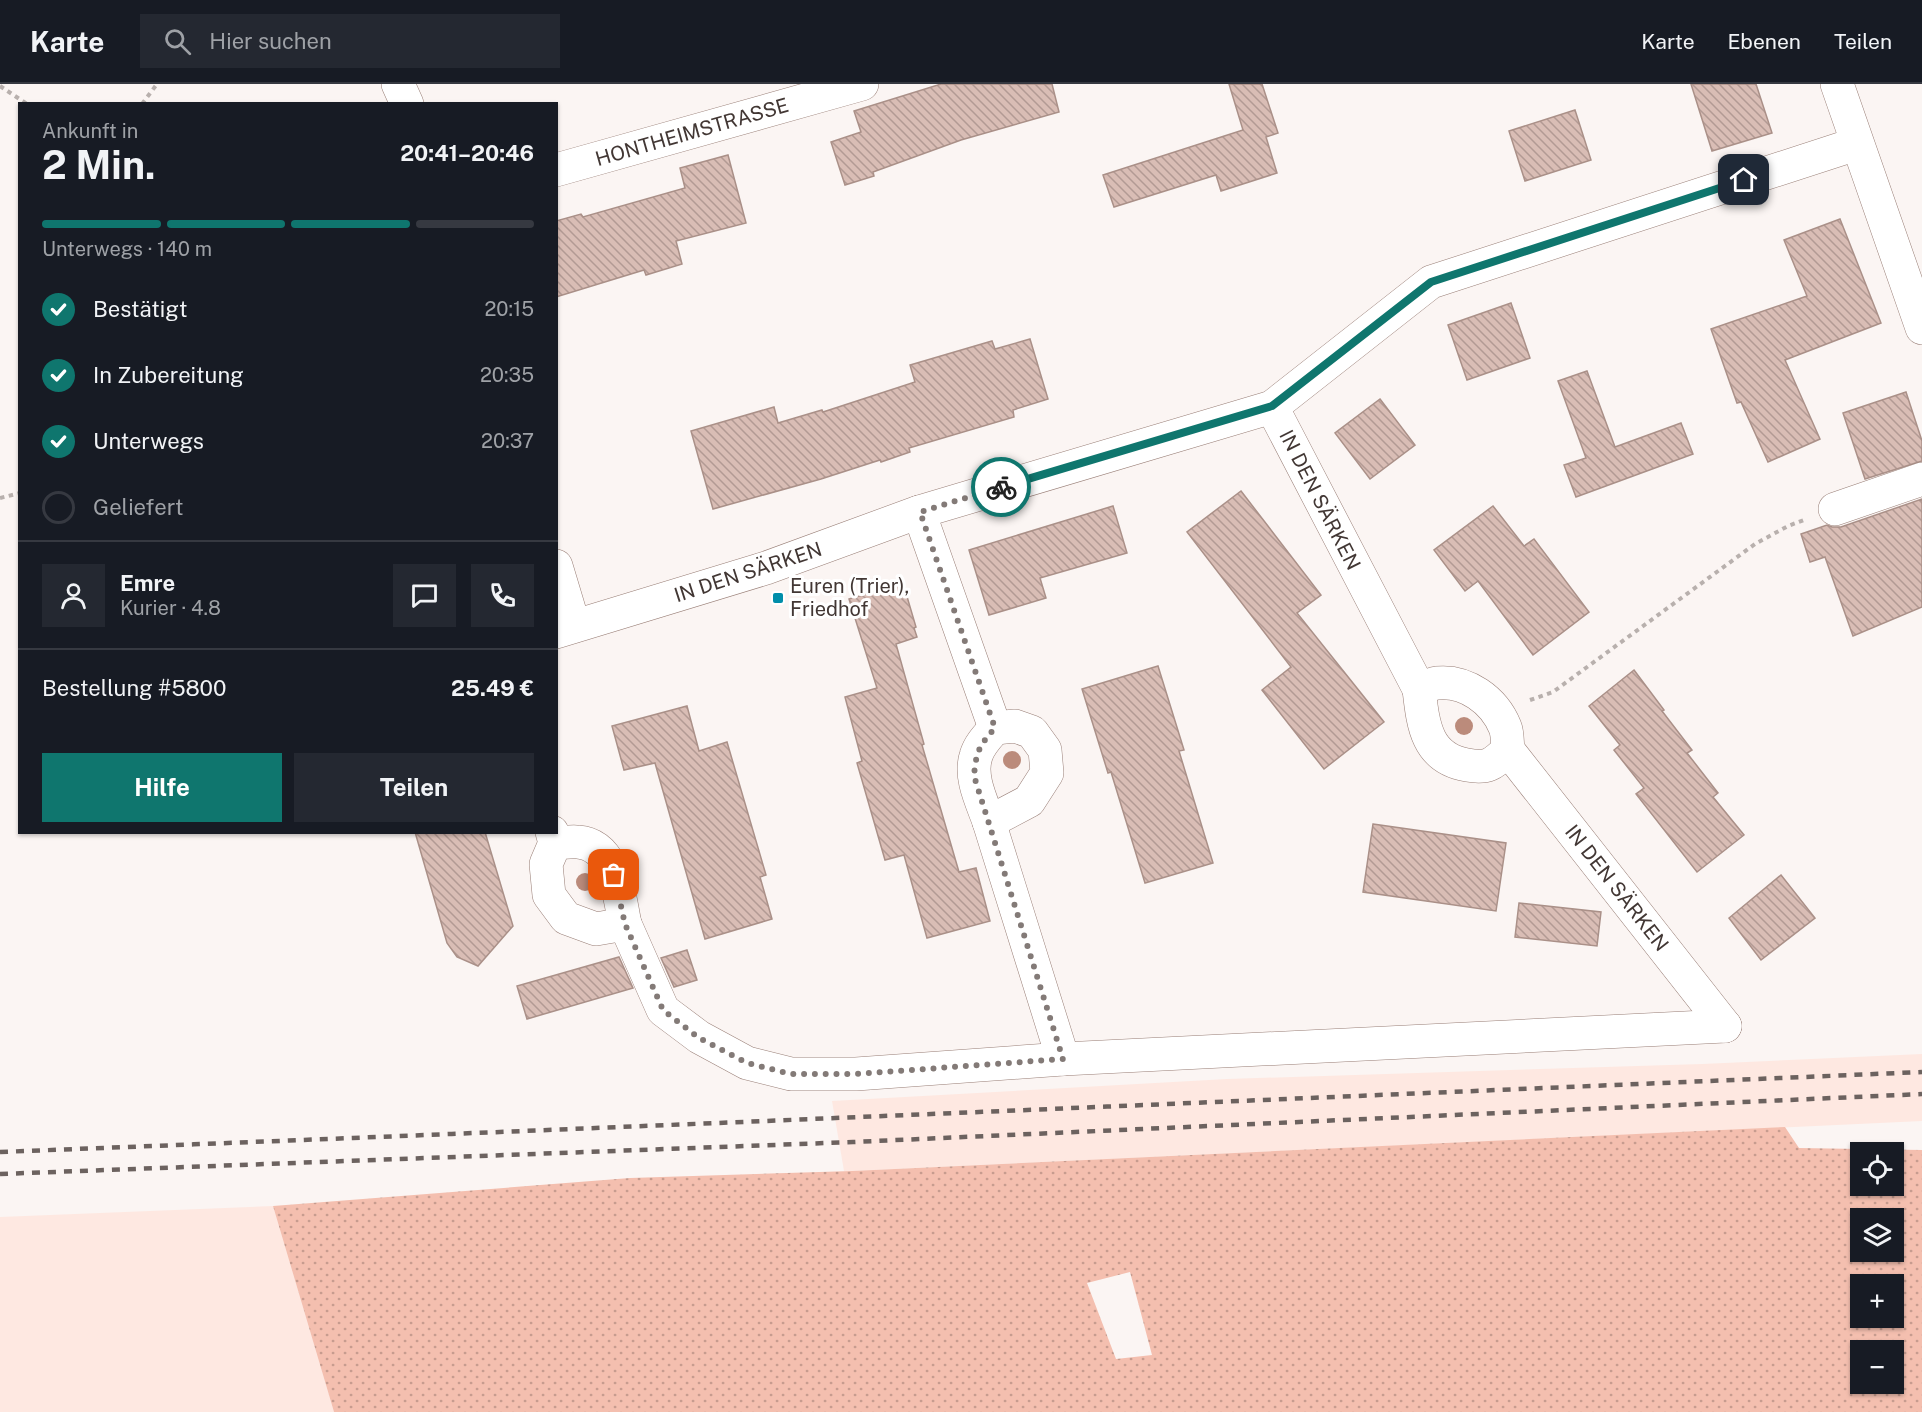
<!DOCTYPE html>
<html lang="de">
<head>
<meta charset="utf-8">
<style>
  body { margin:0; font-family:"Public Sans",sans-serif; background:#242831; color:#f1f3f6; height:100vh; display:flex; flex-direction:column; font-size:22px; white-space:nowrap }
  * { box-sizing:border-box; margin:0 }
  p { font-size:20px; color:#9ea1a6 }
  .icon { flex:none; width:33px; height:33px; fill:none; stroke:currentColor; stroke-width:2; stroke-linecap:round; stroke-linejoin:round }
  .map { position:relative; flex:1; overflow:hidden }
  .sheet { position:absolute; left:18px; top:18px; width:540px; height:732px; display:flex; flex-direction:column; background:#171b24; border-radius:0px; box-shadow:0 2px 4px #0004 }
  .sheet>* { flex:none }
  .controls { position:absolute; left:1850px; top:1058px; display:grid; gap:12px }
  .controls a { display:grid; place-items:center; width:54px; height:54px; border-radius:0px; background:#171b24; box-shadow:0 2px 4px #0004; font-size:30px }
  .pin { position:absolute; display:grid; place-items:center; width:51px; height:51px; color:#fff; margin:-26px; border-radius:12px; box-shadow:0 3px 9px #0006 }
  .courier { position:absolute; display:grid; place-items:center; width:60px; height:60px; margin:-30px; border:4px solid #0f766e; border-radius:50%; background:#fff; color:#222; box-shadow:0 2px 8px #0007 }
  .summary em { font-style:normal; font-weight:700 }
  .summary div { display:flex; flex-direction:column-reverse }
  .summary { display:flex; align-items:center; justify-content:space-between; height:102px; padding:0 24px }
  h1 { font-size:39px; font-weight:700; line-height:45px }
  .bar { display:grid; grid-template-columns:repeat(4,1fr); gap:9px 6px; align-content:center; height:72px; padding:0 24px }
  .bar i { height:8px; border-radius:4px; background:#363941 }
  .bar .on { background:#0f766e }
  .bar p { grid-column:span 4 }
  .line { display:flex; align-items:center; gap:15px; padding:0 24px; border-top:2px solid #363941 }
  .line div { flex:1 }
  .round { display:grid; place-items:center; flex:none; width:63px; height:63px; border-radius:0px; background:#242831 }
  ol { padding:0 24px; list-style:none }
  li { display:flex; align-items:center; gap:18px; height:66px }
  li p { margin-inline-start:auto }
  li .icon { padding:6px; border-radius:50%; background:#0f766e; color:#fff; stroke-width:4 }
  li:last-child { color:#9ea1a6 }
  li i { width:33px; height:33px; border:3px solid #363941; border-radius:50% }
  .action { display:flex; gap:12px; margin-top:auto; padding:12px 24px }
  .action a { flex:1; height:69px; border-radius:0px; background:#0f766e; color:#fff; font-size:24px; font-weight:700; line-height:69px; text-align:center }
  .action a+a { background:#242831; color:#f1f3f6 }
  header { display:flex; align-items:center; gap:36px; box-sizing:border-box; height:84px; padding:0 30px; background:#171b24; border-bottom:2px solid #363941 }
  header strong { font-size:28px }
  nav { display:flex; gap:33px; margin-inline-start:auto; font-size:21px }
  .search { width:420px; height:54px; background:#242831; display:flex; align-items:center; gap:15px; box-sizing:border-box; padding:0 21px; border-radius:0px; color:#9ea1a6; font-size:22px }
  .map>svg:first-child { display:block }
  .built { fill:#fee8e1 }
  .grass { fill:url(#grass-dots); fill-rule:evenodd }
  .building { fill:url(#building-back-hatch); stroke:#aa9088; stroke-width:1.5 }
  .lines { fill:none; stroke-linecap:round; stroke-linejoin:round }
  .minor-casing { stroke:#997f77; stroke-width:34 }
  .path { stroke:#b8b0ad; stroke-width:4; stroke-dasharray:4.5 4.5; stroke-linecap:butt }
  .minor { stroke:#fff; stroke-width:33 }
  .rail { stroke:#6c625f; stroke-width:4.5; stroke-dasharray:8 8; stroke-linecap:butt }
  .tree { fill:#bb8b7b }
  .done { stroke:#837a77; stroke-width:6; stroke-dasharray:0 10.8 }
  .route { stroke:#0f766e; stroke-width:8 }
  .poi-dot { fill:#008eaa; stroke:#fff; stroke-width:2 }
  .labels { text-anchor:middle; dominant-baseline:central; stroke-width:6; stroke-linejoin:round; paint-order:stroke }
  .street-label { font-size:20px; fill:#423734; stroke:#fff }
  .poi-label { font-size:20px; fill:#423734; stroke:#fff; text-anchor:start }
</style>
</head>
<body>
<header>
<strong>Karte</strong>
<div class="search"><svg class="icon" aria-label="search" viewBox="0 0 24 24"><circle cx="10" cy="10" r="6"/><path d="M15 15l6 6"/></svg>Hier suchen</div>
<nav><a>Karte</a><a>Ebenen</a><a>Teilen</a></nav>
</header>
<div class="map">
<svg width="1922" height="1328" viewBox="0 0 1922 1328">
  <defs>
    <pattern id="grass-dots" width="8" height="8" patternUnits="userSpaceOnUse" patternTransform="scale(1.5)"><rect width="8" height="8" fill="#f4bfaf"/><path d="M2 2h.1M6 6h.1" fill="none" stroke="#c79c8f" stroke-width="1.8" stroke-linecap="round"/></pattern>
    <pattern id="building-back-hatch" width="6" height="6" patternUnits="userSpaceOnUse" patternTransform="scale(1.5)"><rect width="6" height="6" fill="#d9bdb5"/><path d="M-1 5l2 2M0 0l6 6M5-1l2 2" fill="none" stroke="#b29a94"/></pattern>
  </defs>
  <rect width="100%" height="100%" fill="#fbf5f3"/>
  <!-- built -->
  <g class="built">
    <polygon points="1922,970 1922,1037 852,1087 844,1087 832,1017 1227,995 1702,980"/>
    <polygon points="273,1122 334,1328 0,1328 0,1133"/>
  </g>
  <!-- grass -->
  <path class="grass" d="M1785 1043 1799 1064 1922 1066V1328H334L273 1122 630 1094 852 1087ZM1860 1068H1893V1101H1860ZM1860 1134H1893V1167H1860ZM1130 1188 1152 1271 1116 1275 1087 1199ZM1860 1200H1893V1233H1860ZM1860 1266H1893V1299H1860Z"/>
  <!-- building -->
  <g class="building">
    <polygon points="941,0 1052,0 1059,28 961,56 873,88 874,92 845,101 831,58 861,48 854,27"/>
    <polygon points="1229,0 1262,0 1278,49 1266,53 1277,89 1221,107 1216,91 1114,123 1103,91 1243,46"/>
    <polygon points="1691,0 1756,0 1772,49 1712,67"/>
    <polygon points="1575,26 1591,76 1525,97 1509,47"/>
    <polygon points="728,71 746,139 676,157 682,180 646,191 644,186 556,213 556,137 581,130 583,133 685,104 680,84"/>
    <polygon points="1840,135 1881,239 1785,276 1820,355 1768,378 1741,318 1737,319 1711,245 1807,212 1784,156"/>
    <polygon points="1511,219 1530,274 1467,296 1448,241"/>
    <polygon points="1030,255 1048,315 1013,326 1014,333 909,364 910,368 881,378 880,376 821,395 713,425 691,347 774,323 778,339 822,326 823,328 915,298 910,281 992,257 995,265"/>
    <polygon points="1587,287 1615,363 1681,339 1693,370 1576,413 1564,381 1586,374 1558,297"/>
    <polygon points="1906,308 1922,357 1922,377 1865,395 1843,329"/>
    <polygon points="1380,315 1415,361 1370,395 1335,349"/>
    <polygon points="1241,407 1321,511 1297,529 1384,638 1324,685 1262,606 1291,583 1187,448"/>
    <polygon points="1922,415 1922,523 1853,552 1825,473 1810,478 1801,450 1827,441 1832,443 1841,443"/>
    <polygon points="1113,422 1127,469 1040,494 1046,514 989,531 969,466"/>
    <polygon points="1493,422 1524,462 1534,455 1589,528 1533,571 1478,497 1465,507 1434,466"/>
    <polygon points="903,499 916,543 914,544 917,553 896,560 924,660 922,661 959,788 976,784 990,837 927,854 904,771 885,776 857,679 862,677 845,613 877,604 849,515"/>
    <polygon points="1158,582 1184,666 1179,667 1213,779 1145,799 1111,688 1108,689 1082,605"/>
    <polygon points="1634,586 1664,626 1662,627 1692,666 1687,669 1718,709 1713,713 1744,751 1697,788 1636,710 1644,704 1614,666 1620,661 1589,622"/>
    <polygon points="687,622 699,667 727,658 766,791 760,793 772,835 705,855 655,679 624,686 612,642"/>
    <polygon points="1373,740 1506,759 1496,827 1363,808"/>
    <polygon points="415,748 485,748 513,842 478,882 457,873 447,859"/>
    <polygon points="1781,791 1815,834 1761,876 1729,834"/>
    <polygon points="1519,819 1601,828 1597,862 1515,853"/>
    <polygon points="687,866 697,896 674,903 661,874"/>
    <polygon points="619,873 633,904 527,935 517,902"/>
  </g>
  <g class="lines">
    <!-- minor casing -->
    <g class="minor-casing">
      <g id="minor">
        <polyline points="398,0 407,20"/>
        <polyline points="1837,0 1922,244"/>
        <polyline points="556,86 862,0"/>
        <path d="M1272 323 1419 605C1424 603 1431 600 1437 599 1466 596 1494 616 1505 643 1508 650 1507 659 1508 666L1725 942"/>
        <polyline points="1835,425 1922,395"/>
        <polyline points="919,428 995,644 1015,642 1032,648 1045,666 1047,689 1029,717 989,738 1063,975"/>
        <polyline points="556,482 574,542"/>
        <polyline points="556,548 766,484 919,428 1272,323 1431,198 1856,60"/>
        <path d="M1419 605C1423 640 1426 674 1467 681 1488 685 1493 680 1508 666"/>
        <path d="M989 738C982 718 969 693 976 672 979 661 988 652 995 644"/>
        <path d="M552 748 555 759 546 780 549 811 566 834 596 845 625 840C619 812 616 761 578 758 571 757 562 759 555 759"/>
        <polyline points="625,840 663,926 699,953 747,979 791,990 856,990 1063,975 1725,942"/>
      </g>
    </g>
    <!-- path -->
    <g class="path">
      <polyline points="0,2 27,20"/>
      <polyline points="142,20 157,0"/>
      <polyline points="0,414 20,409"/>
      <polyline points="1530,616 1553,608 1755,460 1788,442 1804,436"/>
    </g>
    <!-- minor -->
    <use href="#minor" class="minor"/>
    <!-- rail -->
    <g class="rail">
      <path d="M0 1068C641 1043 1281 1015 1922 988"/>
      <polyline points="0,1090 853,1058 1922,1010"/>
    </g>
  </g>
  <!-- trees -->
  <g class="tree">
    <circle cx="1464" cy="642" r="9"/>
    <circle cx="1012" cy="676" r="9"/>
    <circle cx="585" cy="798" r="9"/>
  </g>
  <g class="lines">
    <!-- done -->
    <path class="done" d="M614 791 625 840 663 926 699 954 747 979 791 990H856L1063 975 974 692C976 668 979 662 995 644L920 428 1001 403"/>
    <!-- route -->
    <polyline class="route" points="1001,403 1272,322 1431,198 1744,96"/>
  </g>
  <!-- markers -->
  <rect class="poi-dot" x="772" y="508" width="12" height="12" rx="3"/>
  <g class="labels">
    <!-- street labels -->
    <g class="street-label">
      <text transform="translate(692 48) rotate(-16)">HONTHEIMSTRASSE</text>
      <text transform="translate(1320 416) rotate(63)">IN DEN SÄRKEN</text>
      <text transform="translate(748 488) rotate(-18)">IN DEN SÄRKEN</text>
      <text transform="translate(1617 804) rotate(52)">IN DEN SÄRKEN</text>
    </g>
    <!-- poi labels -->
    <g class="poi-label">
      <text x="790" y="502">Euren (Trier),<tspan x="790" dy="23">Friedhof</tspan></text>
    </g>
  </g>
</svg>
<div class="controls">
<a><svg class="icon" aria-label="locate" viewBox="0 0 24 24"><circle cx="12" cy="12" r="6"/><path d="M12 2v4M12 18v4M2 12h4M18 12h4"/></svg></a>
<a><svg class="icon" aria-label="layers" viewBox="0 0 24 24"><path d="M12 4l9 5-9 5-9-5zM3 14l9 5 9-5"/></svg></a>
<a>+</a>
<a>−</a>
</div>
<div class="pin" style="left:614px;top:791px;background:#ea580c"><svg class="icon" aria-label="bag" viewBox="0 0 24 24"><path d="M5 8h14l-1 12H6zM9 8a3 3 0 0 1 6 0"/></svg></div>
<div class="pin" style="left:1744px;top:96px;background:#1f2937"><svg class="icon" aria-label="home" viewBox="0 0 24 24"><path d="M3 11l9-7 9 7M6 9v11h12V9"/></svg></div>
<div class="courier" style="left:1001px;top:403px"><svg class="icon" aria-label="bike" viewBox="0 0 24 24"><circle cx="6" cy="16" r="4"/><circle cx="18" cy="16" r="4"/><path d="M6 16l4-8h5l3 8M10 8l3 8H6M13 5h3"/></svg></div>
<section class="sheet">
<div class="summary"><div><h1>2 Min.</h1><p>Ankunft in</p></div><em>20:41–20:46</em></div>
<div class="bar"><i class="on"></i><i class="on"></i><i class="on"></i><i></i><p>Unterwegs · 140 m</p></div>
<ol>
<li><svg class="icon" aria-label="check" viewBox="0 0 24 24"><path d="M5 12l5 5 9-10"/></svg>Bestätigt<p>20:15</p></li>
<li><svg class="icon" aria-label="check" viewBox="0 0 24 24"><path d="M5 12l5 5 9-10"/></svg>In Zubereitung<p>20:35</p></li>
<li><svg class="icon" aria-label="check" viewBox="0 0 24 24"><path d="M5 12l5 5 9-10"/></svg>Unterwegs<p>20:37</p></li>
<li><i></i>Geliefert</li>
</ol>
<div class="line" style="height:108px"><a class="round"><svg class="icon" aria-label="person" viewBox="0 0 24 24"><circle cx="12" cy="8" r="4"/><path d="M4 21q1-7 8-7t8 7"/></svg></a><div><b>Emre</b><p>Kurier · 4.8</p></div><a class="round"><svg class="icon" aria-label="chat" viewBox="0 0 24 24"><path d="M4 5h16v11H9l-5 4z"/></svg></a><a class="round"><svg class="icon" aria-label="phone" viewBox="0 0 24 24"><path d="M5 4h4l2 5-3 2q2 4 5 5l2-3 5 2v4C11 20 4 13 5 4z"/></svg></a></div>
<div class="line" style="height:78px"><div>Bestellung #5800</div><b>25.49 €</b></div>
<div class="action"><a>Hilfe</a><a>Teilen</a></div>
</section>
</div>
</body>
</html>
